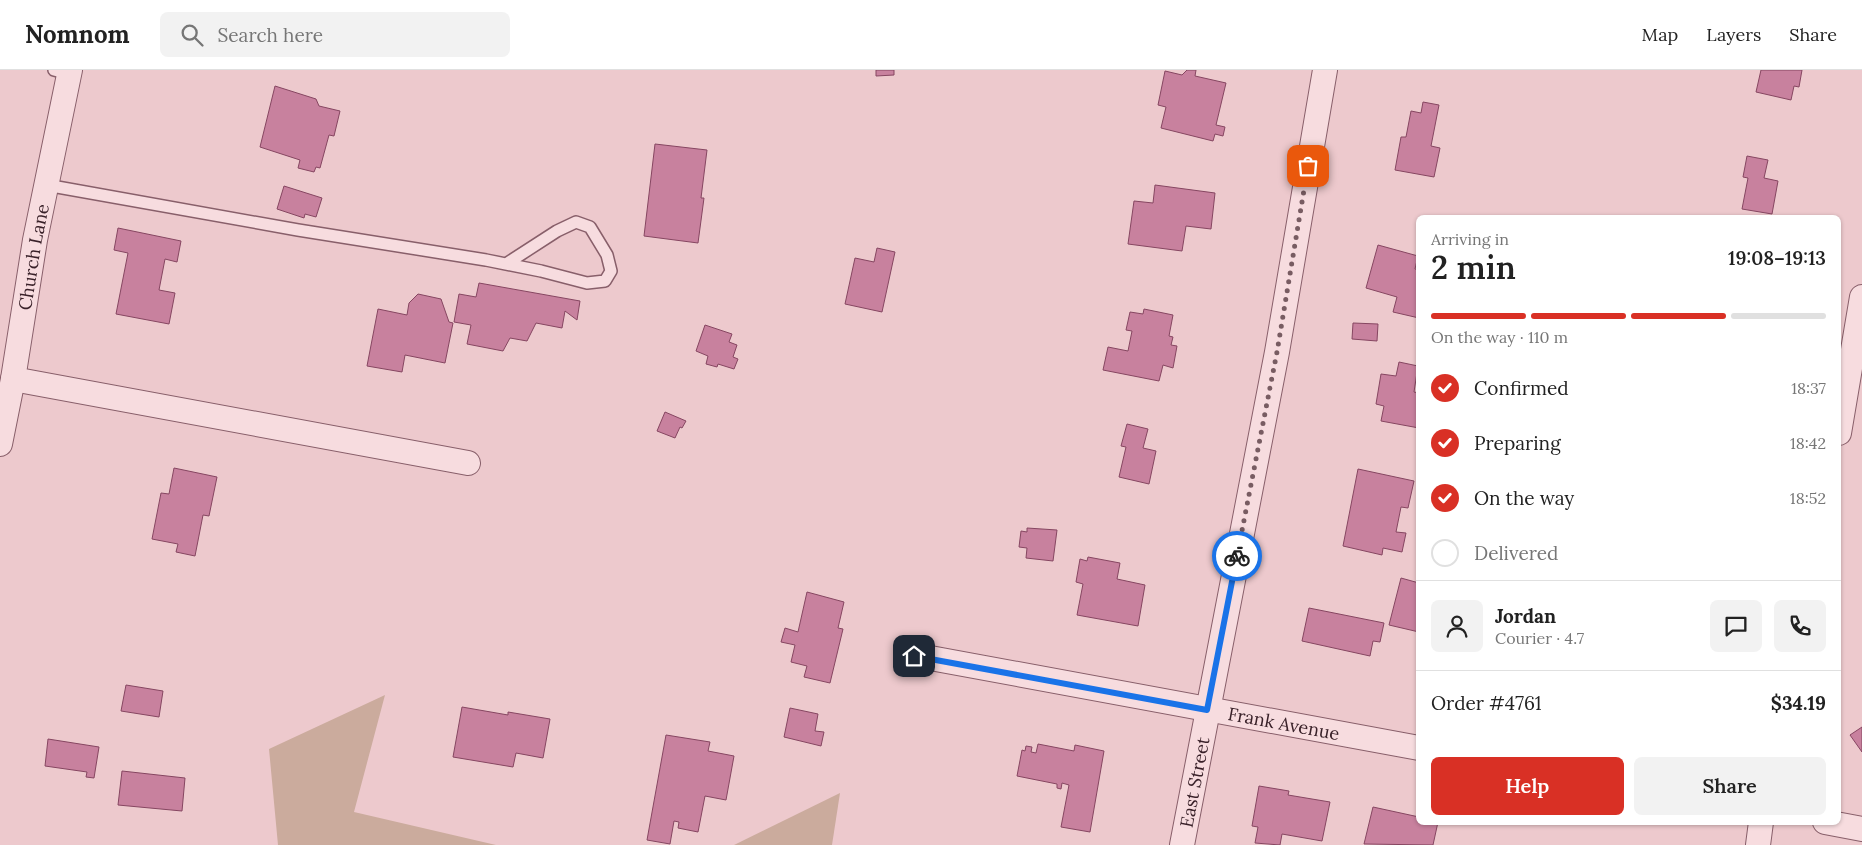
<!DOCTYPE html>
<html lang="en">
<head>
<meta charset="utf-8">
<style>
  body { margin:0; font-family:Lora,serif; background:#f2f2f2; color:#222; height:100vh; display:flex; flex-direction:column; font-size:19px; white-space:nowrap }
  * { box-sizing:border-box; margin:0 }
  p { font-size:16px; color:#767676 }
  .icon { flex:none; width:28px; height:28px; fill:none; stroke:currentColor; stroke-width:2; stroke-linecap:round; stroke-linejoin:round }
  .map { position:relative; flex:1; overflow:hidden }
  .panel { position:absolute; left:1416px; top:145px; width:425px; height:610px; display:flex; flex-direction:column; background:#fff; border-radius:8px; box-shadow:0 1px 4px #0004 }
  .panel>* { flex:none }
  .pin { position:absolute; display:grid; place-items:center; width:42px; height:42px; color:#fff; margin:-21px; border-radius:10px; box-shadow:0 2px 8px #0006 }
  .courier { position:absolute; display:grid; place-items:center; width:50px; height:50px; margin:-25px; border:4px solid #1a73e8; border-radius:50%; background:#fff; color:#222; box-shadow:0 1px 6px #0007 }
  .headline em { font-style:normal; font-weight:600 }
  .headline div { display:flex; flex-direction:column-reverse }
  .headline { display:flex; align-items:center; justify-content:space-between; height:85px; padding:0 15px }
  h1 { font-size:32px; font-weight:600; line-height:38px }
  .bar { display:grid; grid-template-columns:repeat(4,1fr); gap:8px 5px; align-content:center; height:60px; padding:0 15px }
  .bar i { height:6px; border-radius:4px; background:#e0e0e0 }
  .bar .active { background:#d93025 }
  .bar p { grid-column:span 4 }
  .line { display:flex; align-items:center; gap:12px; padding:0 15px; border-top:1px solid #e0e0e0 }
  .line div { flex:1 }
  .round { display:grid; place-items:center; flex:none; width:52px; height:52px; border-radius:8px; background:#f2f2f2 }
  ol { padding:0 15px; list-style:none }
  li { display:flex; align-items:center; gap:15px; height:55px }
  li p { margin-inline-start:auto }
  li .icon { padding:5px; border-radius:50%; background:#d93025; color:#fff; stroke-width:4 }
  li:last-child { color:#767676 }
  li i { width:28px; height:28px; border:2px solid #e0e0e0; border-radius:50% }
  .cta { display:flex; gap:10px; margin-top:auto; padding:10px 15px }
  .cta a { flex:1; height:58px; border-radius:8px; background:#d93025; color:#fff; font-size:20px; font-weight:600; line-height:58px; text-align:center }
  .cta a+a { background:#f2f2f2; color:#222 }
  header { display:flex; align-items:center; gap:30px; box-sizing:border-box; height:70px; padding:0 25px; background:#fff; border-bottom:1px solid #e0e0e0 }
  header strong { font-size:24px }
  nav { display:flex; gap:28px; margin-inline-start:auto; font-size:18px }
  .search { width:350px; height:45px; background:#f2f2f2; display:flex; align-items:center; gap:12px; box-sizing:border-box; padding:0 18px; border-radius:8px; color:#767676; font-size:19px }
  .map>svg:first-child { display:block }
  .green { fill:#cbab9d }
  .building { fill:#c8819e; stroke:#864661 }
  .lines { fill:none; stroke-linecap:round; stroke-linejoin:round }
  .service-casing { stroke:#885f6a; stroke-width:14 }
  .minor-casing { stroke:#885f6a; stroke-width:26 }
  .service { stroke:#f7dcdf; stroke-width:11 }
  .minor { stroke:#f7dcdf; stroke-width:24 }
  .done { stroke:#785c62; stroke-width:5; stroke-dasharray:0 9 }
  .route { stroke:#1a73e8; stroke-width:6 }
  .labels { text-anchor:middle; dominant-baseline:central; stroke-width:5; stroke-linejoin:round; paint-order:stroke }
  .street-label { font-size:18px; fill:#392129; stroke:#f4d8db }
</style>
</head>
<body>
<header>
<strong>Nomnom</strong>
<div class="search"><svg class="icon" aria-label="search" viewBox="0 0 24 24"><circle cx="10" cy="10" r="6"/><path d="M15 15l6 6"/></svg>Search here</div>
<nav><a>Map</a><a>Layers</a><a>Share</a></nav>
</header>
<div class="map">
<svg width="1862" height="775" viewBox="0 0 1862 775">
  <rect width="100%" height="100%" fill="#edc9cd"/>
  <!-- green -->
  <g class="green">
    <polygon points="385,625 354,742 496,775 278,775 269,679"/>
    <polygon points="840,723 832,775 734,775"/>
  </g>
  <!-- building -->
  <g class="building">
    <polygon points="876,0 894,0 894,5 876,6"/>
    <polygon points="1187,0 1196,0 1195,6 1226,13 1216,55 1225,57 1223,66 1215,64 1213,71 1161,58 1166,37 1158,35 1165,1 1182,5"/>
    <polygon points="1761,0 1802,0 1799,17 1794,16 1791,30 1756,22"/>
    <polygon points="275,16 316,29 319,36 340,41 334,66 329,65 320,98 316,97 314,102 298,98 300,90 260,77"/>
    <polygon points="1423,32 1439,35 1431,76 1440,78 1434,107 1395,100 1401,67 1406,67 1411,41 1421,43"/>
    <polygon points="655,74 707,80 701,128 704,128 698,173 644,166"/>
    <polygon points="1747,86 1768,90 1764,108 1778,111 1772,144 1742,139 1748,108 1743,107"/>
    <polygon points="1155,115 1215,123 1211,159 1186,156 1182,181 1128,174 1134,131 1153,133"/>
    <polygon points="284,116 322,128 316,147 305,144 304,148 277,139"/>
    <polygon points="118,158 181,171 177,192 165,189 159,220 175,223 169,254 116,244 128,183 114,180"/>
    <polygon points="1378,175 1418,186 1415,199 1419,200 1419,248 1393,242 1397,227 1366,218"/>
    <polygon points="877,178 895,182 882,242 845,234 855,188 874,192"/>
    <polygon points="479,213 580,231 577,250 565,241 562,258 536,253 527,271 510,268 503,281 467,274 471,255 454,252 459,224 476,227"/>
    <polygon points="418,224 441,229 449,252 453,253 445,293 405,285 402,302 367,296 378,239 407,245 409,233"/>
    <polygon points="1144,239 1173,245 1169,266 1173,267 1171,275 1177,276 1173,298 1163,295 1159,311 1103,300 1108,277 1128,281 1132,261 1126,260 1130,242 1143,244"/>
    <polygon points="1353,253 1378,254 1377,271 1352,269"/>
    <polygon points="705,255 732,264 729,272 737,275 733,287 738,289 734,299 718,294 717,297 706,294 708,286 696,281"/>
    <polygon points="1399,292 1418,296 1414,322 1419,323 1419,358 1381,351 1384,336 1376,334 1381,304 1396,306"/>
    <polygon points="665,342 686,351 682,358 680,357 675,368 657,361"/>
    <polygon points="1127,354 1148,359 1143,378 1156,381 1149,414 1119,407 1126,377 1121,376"/>
    <polygon points="174,398 217,407 209,446 203,445 195,486 176,482 178,474 152,469 161,423 169,424"/>
    <polygon points="1358,399 1414,411 1408,438 1401,437 1396,462 1406,463 1402,482 1383,478 1382,485 1343,476"/>
    <polygon points="1027,458 1057,460 1053,491 1026,488 1027,478 1019,477 1021,461 1027,462"/>
    <polygon points="1088,487 1120,493 1117,509 1145,515 1138,556 1077,545 1083,514 1076,512 1080,489 1087,491"/>
    <polygon points="1401,508 1419,513 1419,562 1389,555"/>
    <polygon points="807,522 844,532 838,558 843,559 830,613 804,607 807,596 791,592 795,575 781,572 785,558 798,562"/>
    <polygon points="1309,538 1384,553 1380,572 1373,571 1370,586 1302,571"/>
    <polygon points="126,615 163,621 159,647 121,641"/>
    <polygon points="462,637 508,645 508,642 550,649 543,688 516,683 513,697 453,687"/>
    <polygon points="790,638 818,644 815,661 824,662 821,676 784,667"/>
    <polygon points="1862,657 1862,682 1850,665"/>
    <polygon points="666,665 710,672 708,681 734,686 726,730 705,726 698,762 678,758 679,752 674,751 670,774 647,770"/>
    <polygon points="48,669 99,677 94,708 86,707 87,702 45,696"/>
    <polygon points="1038,674 1074,681 1075,675 1104,681 1090,762 1061,757 1069,715 1062,713 1061,719 1057,718 1057,714 1017,706 1022,680 1025,681 1026,676 1032,677 1031,682 1036,683"/>
    <polygon points="122,701 185,708 182,741 118,735"/>
    <polygon points="1259,716 1289,721 1288,725 1330,732 1322,771 1282,764 1280,775 1255,773 1258,757 1252,756"/>
    <polygon points="1373,737 1419,747 1419,752 1438,752 1433,775 1364,774"/>
  </g>
  <g class="lines">
    <!-- service casing -->
    <g class="service-casing">
      <g id="service">
        <polyline points="54,0 69,4"/>
        <polyline points="46,115 298,160 486,190 541,201 587,213 605,211 611,201 607,185 590,157 576,152 557,161 506,194"/>
      </g>
    </g>
    <!-- minor casing -->
    <g class="minor-casing">
      <g id="minor">
        <polyline points="13,309 468,393"/>
        <polyline points="1839,363 1862,227"/>
        <path id="s1" d="M0 374 13 309 35 170 70 0"/>
        <path id="s2" d="M914 585 1419 678"/>
        <polyline points="1825,752 1862,759"/>
        <path id="s3" d="M1182 775 1277 282 1325 0"/>
        <polyline points="1758,775 1761,752"/>
      </g>
    </g>
    <!-- service -->
    <use href="#service" class="service"/>
    <!-- minor -->
    <use href="#minor" class="minor"/>
  </g>
  <g class="lines">
    <!-- done -->
    <polyline class="done" points="1237,486 1277,282 1308,96"/>
    <!-- route -->
    <polyline class="route" points="914,586 1207,640 1237,486"/>
  </g>
  <g class="labels">
    <!-- street labels -->
    <g class="street-label">
      <text stroke="none"><textPath href="#s1" startOffset="190">Church Lane</textPath></text>
      <text stroke="none"><textPath href="#s2" startOffset="376">Frank Avenue</textPath></text>
      <text stroke="none"><textPath href="#s3" startOffset="64">East Street</textPath></text>
    </g>
  </g>
</svg>
<div class="pin" style="left:1308px;top:96px;background:#ea580c"><svg class="icon" aria-label="bag" viewBox="0 0 24 24"><path d="M5 8h14l-1 12H6zM9 8a3 3 0 0 1 6 0"/></svg></div>
<div class="pin" style="left:914px;top:586px;background:#1f2937"><svg class="icon" aria-label="home" viewBox="0 0 24 24"><path d="M3 11l9-7 9 7M6 9v11h12V9"/></svg></div>
<div class="courier" style="left:1237px;top:486px"><svg class="icon" aria-label="bike" viewBox="0 0 24 24"><circle cx="6" cy="16" r="4"/><circle cx="18" cy="16" r="4"/><path d="M6 16l4-8h5l3 8M10 8l3 8H6M13 5h3"/></svg></div>
<section class="panel">
<div class="headline"><div><h1>2 min</h1><p>Arriving in</p></div><em>19:08–19:13</em></div>
<div class="bar"><i class="active"></i><i class="active"></i><i class="active"></i><i></i><p>On the way · 110 m</p></div>
<ol>
<li><svg class="icon" aria-label="check" viewBox="0 0 24 24"><path d="M5 12l5 5 9-10"/></svg>Confirmed<p>18:37</p></li>
<li><svg class="icon" aria-label="check" viewBox="0 0 24 24"><path d="M5 12l5 5 9-10"/></svg>Preparing<p>18:42</p></li>
<li><svg class="icon" aria-label="check" viewBox="0 0 24 24"><path d="M5 12l5 5 9-10"/></svg>On the way<p>18:52</p></li>
<li><i></i>Delivered</li>
</ol>
<div class="line" style="height:90px"><a class="round"><svg class="icon" aria-label="person" viewBox="0 0 24 24"><circle cx="12" cy="8" r="4"/><path d="M4 21q1-7 8-7t8 7"/></svg></a><div><b>Jordan</b><p>Courier · 4.7</p></div><a class="round"><svg class="icon" aria-label="chat" viewBox="0 0 24 24"><path d="M4 5h16v11H9l-5 4z"/></svg></a><a class="round"><svg class="icon" aria-label="phone" viewBox="0 0 24 24"><path d="M5 4h4l2 5-3 2q2 4 5 5l2-3 5 2v4C11 20 4 13 5 4z"/></svg></a></div>
<div class="line" style="height:65px"><div>Order #4761</div><b>$34.19</b></div>
<div class="cta"><a>Help</a><a>Share</a></div>
</section>
</div>
</body>
</html>
